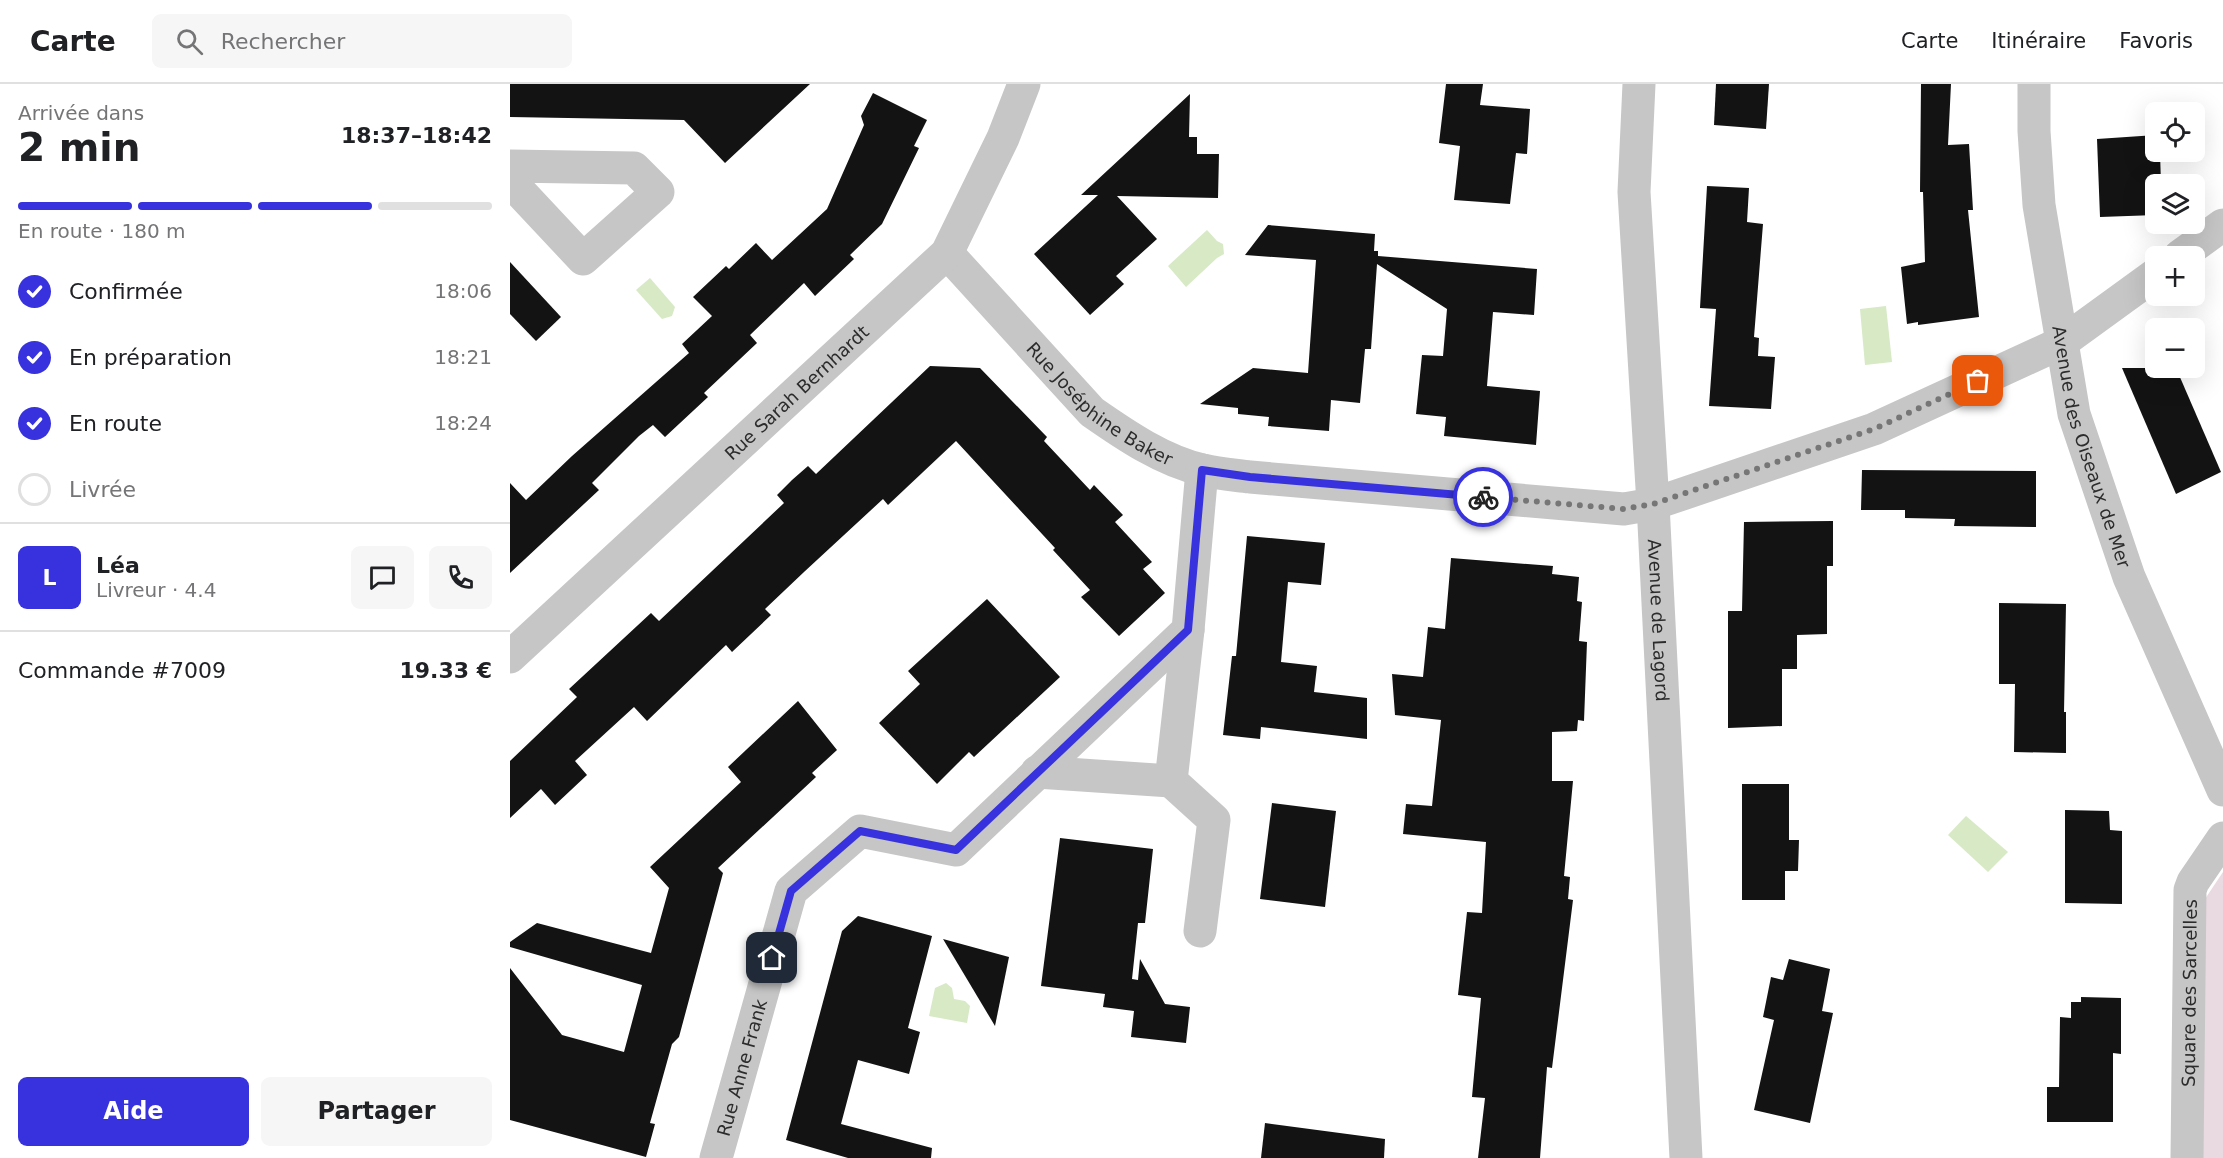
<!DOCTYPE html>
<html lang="fr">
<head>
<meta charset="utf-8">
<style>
  body { margin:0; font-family:"DejaVu Sans",sans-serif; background:#f6f6f6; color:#202124; height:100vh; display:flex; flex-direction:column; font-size:22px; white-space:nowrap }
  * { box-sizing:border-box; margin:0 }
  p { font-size:20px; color:#757577 }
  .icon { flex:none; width:33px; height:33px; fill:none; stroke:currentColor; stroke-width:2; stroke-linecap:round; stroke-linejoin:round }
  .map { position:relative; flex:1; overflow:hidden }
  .side { display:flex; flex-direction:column; background:#fff; width:510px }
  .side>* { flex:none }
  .fabs { position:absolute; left:1635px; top:18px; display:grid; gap:12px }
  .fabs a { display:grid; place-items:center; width:60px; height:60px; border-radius:9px; background:#fff; box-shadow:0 6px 24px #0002; font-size:30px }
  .pin { position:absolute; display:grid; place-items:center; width:51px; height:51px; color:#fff; margin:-26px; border-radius:12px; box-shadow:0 3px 9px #0006 }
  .courier { position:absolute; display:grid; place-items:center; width:60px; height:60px; margin:-30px; border:4px solid #3732de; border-radius:50%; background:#fff; color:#222; box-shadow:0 2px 8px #0007 }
  .summary em { font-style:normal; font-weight:800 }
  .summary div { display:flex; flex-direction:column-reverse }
  .summary { display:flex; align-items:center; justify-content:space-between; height:102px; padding:0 18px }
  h1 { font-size:39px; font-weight:800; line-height:45px }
  .bar { display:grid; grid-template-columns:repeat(4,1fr); gap:9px 6px; align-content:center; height:72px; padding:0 18px }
  .bar i { height:8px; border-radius:4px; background:#e0e0e0 }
  .bar .on { background:#3732de }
  .bar p { grid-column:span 4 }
  .line { display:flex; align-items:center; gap:15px; padding:0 18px; border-top:2px solid #e0e0e0 }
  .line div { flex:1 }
  .round { display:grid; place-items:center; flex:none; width:63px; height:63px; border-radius:9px; background:#f6f6f6 }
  ol { padding:0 18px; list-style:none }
  li { display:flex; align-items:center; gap:18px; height:66px }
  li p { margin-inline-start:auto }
  li .icon { padding:6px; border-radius:50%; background:#3732de; color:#fff; stroke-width:4 }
  li:last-child { color:#757577 }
  li i { width:33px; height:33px; border:3px solid #e0e0e0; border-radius:50% }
  .cta { display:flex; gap:12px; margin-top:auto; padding:12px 18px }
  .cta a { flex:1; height:69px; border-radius:9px; background:#3732de; color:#fff; font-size:24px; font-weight:800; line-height:69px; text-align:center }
  .cta a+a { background:#f6f6f6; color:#202124 }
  header { display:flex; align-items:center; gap:36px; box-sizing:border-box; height:84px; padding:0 30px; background:#fff; border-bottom:2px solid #e0e0e0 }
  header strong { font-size:28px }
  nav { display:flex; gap:33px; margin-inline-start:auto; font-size:21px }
  .search { width:420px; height:54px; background:#f6f6f6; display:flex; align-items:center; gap:15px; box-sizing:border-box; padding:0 21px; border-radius:9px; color:#757577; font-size:22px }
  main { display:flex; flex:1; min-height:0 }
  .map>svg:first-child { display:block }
  .green { fill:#e9d9e0 }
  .water { fill:#d7e9c5 }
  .building { fill:#131313 }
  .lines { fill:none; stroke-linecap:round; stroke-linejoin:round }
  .minor { stroke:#c6c6c6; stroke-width:33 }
  .done { stroke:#767676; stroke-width:6; stroke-dasharray:0 10.8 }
  .route { stroke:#3732de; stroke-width:8 }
  .labels { text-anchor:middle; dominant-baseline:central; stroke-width:6; stroke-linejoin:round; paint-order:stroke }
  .street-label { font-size:18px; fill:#2c2c2c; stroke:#fff }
</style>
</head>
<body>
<header>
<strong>Carte</strong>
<div class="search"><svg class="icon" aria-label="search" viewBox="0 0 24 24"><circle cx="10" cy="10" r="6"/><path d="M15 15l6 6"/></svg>Rechercher</div>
<nav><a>Carte</a><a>Itinéraire</a><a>Favoris</a></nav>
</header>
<main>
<section class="side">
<div class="summary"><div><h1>2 min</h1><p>Arrivée dans</p></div><em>18:37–18:42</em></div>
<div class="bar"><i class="on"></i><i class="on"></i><i class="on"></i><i></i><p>En route · 180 m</p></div>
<ol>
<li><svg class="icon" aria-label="check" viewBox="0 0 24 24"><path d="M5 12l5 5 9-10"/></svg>Confirmée<p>18:06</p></li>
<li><svg class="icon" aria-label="check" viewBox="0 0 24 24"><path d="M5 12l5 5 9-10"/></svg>En préparation<p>18:21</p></li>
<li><svg class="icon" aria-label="check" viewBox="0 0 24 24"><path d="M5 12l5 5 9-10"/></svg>En route<p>18:24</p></li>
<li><i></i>Livrée</li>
</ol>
<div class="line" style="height:108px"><b class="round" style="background:#3732de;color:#fff">L</b><div><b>Léa</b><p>Livreur · 4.4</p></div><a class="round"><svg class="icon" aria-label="chat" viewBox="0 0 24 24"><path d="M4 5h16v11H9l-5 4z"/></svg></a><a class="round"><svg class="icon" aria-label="phone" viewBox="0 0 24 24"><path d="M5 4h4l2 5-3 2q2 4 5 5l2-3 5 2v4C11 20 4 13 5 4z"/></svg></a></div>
<div class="line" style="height:78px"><div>Commande #7009</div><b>19.33 €</b></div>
<div class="cta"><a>Aide</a><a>Partager</a></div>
</section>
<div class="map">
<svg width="1713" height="1074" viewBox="0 0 1713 1074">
  <rect width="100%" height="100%" fill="#fff"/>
  <!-- green -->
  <polygon class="green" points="1713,788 1713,1074 1689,1074 1691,821"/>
  <!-- water -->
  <g class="water">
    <polygon points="697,146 707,157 713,160 714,170 707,174 676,203 658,182"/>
    <polygon points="140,194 165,223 162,232 152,235 126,206"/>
    <polygon points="1376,222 1382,278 1355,281 1350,225"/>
    <polygon points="1456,732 1498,768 1478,788 1438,751"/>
    <polygon points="436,899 442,904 444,915 455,917 460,922 457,939 419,932 425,904"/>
  </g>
  <!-- building -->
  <g class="building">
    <polygon points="0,0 300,0 215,79 174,36 0,33"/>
    <polygon points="936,0 973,0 970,21 1020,25 1017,70 1006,69 1000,120 944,116 950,62 929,59"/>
    <polygon points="1206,0 1259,0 1256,45 1204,41"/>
    <polygon points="1411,0 1441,0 1438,61 1459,60 1463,126 1458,126 1469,233 1408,241 1408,238 1397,240 1391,183 1415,178 1413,108 1410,108"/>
    <polygon points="363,9 417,36 404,62 409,64 372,140 340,171 344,175 305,212 294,199 240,251 247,259 194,309 198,313 155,353 143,341 129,352 82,399 89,406 0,489 0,399 16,416 62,372 179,269 172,260 202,232 183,213 216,182 219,185 246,159 262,176 317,125 354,41 351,32"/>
    <polygon points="680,10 679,53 687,53 687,70 709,70 708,114 607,112 647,155 606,192 614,200 580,231 524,170 588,111 571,111"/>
    <polygon points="1646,51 1646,68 1650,68 1651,100 1646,100 1646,131 1590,133 1587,55"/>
    <polygon points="1197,102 1239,104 1237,138 1253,140 1244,253 1249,254 1248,272 1265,273 1261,325 1199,322 1206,225 1190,224"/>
    <polygon points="758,141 865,150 864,167 868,167 868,172 1027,185 1024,231 983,228 977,302 1030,307 1026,361 934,352 936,333 906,330 912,271 933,272 937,225 867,180 861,265 855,265 850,319 821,316 819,347 758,342 759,333 728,330 728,324 690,320 743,284 798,289 806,176 735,171"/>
    <polygon points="0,178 51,233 26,257 0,230"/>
    <polygon points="420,282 470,284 537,353 534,357 580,406 584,401 613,431 605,438 642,478 633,485 655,509 609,552 571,513 580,506 543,466 545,464 446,357 378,421 373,415 294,488 255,525 261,531 222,568 216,561 137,637 124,623 65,677 77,691 45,721 31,705 0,734 0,677 67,613 59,605 141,529 149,537 274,419 267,411 282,396 298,382 306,390"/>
    <polygon points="1612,284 1666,284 1711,388 1666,410"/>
    <polygon points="1352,386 1526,387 1526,443 1444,442 1445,435 1395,434 1395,426 1351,426"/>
    <polygon points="1323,437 1323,482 1317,482 1317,550 1287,551 1287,585 1272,585 1272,642 1218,644 1218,527 1232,527 1234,438"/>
    <polygon points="737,452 815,459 811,501 778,498 771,578 807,582 804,608 857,614 857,655 751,643 750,655 713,651 722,572 726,572"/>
    <polygon points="941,474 1043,482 1042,490 1069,493 1067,517 1072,518 1069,557 1077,558 1074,637 1068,636 1067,647 1042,648 1042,697 1063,697 1054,792 1060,793 1058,815 1063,816 1042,984 1037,983 1030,1074 968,1074 975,1014 962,1013 971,914 948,911 957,828 972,829 976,758 893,750 896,720 922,722 931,636 885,631 882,590 913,593 918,543 935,545"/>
    <polygon points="477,515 550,593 464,673 459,668 427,700 369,639 410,600 398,587"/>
    <polygon points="1489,519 1556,520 1554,628 1556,628 1556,669 1504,668 1505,600 1489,600"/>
    <polygon points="288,617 327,666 302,689 306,693 208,784 213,789 169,953 162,960 140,1039 145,1040 136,1073 0,1036 0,884 52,951 114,968 132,901 0,863 0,858 27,839 141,869 159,804 140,783 231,698 218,683"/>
    <polygon points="1232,700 1279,700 1279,756 1289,756 1288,787 1275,787 1275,816 1232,816"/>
    <polygon points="762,719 826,727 815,823 750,815"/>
    <polygon points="1555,726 1599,727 1600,746 1612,747 1612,820 1555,819"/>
    <polygon points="550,754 643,765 635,839 628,839 622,895 628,896 630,875 655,920 680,923 676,959 621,953 624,927 593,923 595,910 531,902"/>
    <polygon points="348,832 422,852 398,944 410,948 399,990 348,976 331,1040 422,1064 421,1074 338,1074 276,1056 332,847"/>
    <polygon points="433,855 499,873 485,942"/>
    <polygon points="1279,875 1320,885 1312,927 1323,929 1300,1039 1244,1026 1264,936 1253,933 1261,893 1273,896"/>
    <polygon points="1571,913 1611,914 1611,970 1603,969 1603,1038 1537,1038 1537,1003 1549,1003 1550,933 1561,934 1561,918 1571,918"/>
    <polygon points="755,1039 875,1055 874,1074 751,1074"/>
  </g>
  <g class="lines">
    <!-- minor -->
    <g class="minor">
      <path id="s1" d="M1129 0 1124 108 1143 420 1176 1074"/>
      <path id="s2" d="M1524 0V47L1529 121 1564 330 1619 493 1713 706"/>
      <polyline points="0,82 124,84 148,108 73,175 0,97"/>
      <path id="s3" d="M437 169 582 328C615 351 653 377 693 386 708 390 725 391 740 393L1114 425 1143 420 1364 345 1551 259 1646 190"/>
      <polyline points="1670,172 1713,141"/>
      <polyline points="678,546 661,697 704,736 690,847"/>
      <path id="s4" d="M0 573 437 169 493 54 514 0"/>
      <polyline points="527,688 661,697"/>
      <path id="s5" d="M206 1074 281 807 350 747 446 766 678 546 692 386"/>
      <path id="s6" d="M1677 1074 1680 806 1683 798 1713 754"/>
    </g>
  </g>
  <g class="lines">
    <!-- done -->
    <polyline class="done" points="973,413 1114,425 1143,420 1364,345 1468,297"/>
    <!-- route -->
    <polyline class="route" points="262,874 281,807 350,747 446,766 678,546 692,386 740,393 973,413"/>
  </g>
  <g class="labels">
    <!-- street labels -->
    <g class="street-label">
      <text stroke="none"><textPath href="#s4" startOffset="390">Rue Sarah Bernhardt</textPath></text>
      <text stroke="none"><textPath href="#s3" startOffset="216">Rue Joséphine Baker</textPath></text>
      <text stroke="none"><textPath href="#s2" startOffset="369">Avenue des Oiseaux de Mer</textPath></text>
      <text stroke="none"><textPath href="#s1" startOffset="537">Avenue de Lagord</textPath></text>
      <text stroke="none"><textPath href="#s6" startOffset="165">Square des Sarcelles</textPath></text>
      <text stroke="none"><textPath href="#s5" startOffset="94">Rue Anne Frank</textPath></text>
    </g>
  </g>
</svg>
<div class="fabs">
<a><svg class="icon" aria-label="locate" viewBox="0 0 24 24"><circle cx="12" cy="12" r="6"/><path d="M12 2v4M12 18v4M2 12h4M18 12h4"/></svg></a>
<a><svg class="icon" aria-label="layers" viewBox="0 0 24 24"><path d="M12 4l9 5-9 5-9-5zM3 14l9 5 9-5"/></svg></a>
<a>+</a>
<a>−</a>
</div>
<div class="pin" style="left:1468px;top:297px;background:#ea580c"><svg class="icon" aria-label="bag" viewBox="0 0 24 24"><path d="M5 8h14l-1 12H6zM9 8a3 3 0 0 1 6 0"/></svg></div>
<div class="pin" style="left:262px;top:874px;background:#1f2937"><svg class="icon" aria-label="home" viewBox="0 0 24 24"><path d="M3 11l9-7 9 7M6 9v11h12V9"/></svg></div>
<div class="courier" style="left:973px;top:413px"><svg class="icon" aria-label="bike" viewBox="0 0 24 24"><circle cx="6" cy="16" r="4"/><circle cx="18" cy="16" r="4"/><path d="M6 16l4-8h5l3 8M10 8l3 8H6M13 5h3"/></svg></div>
</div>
</main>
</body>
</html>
